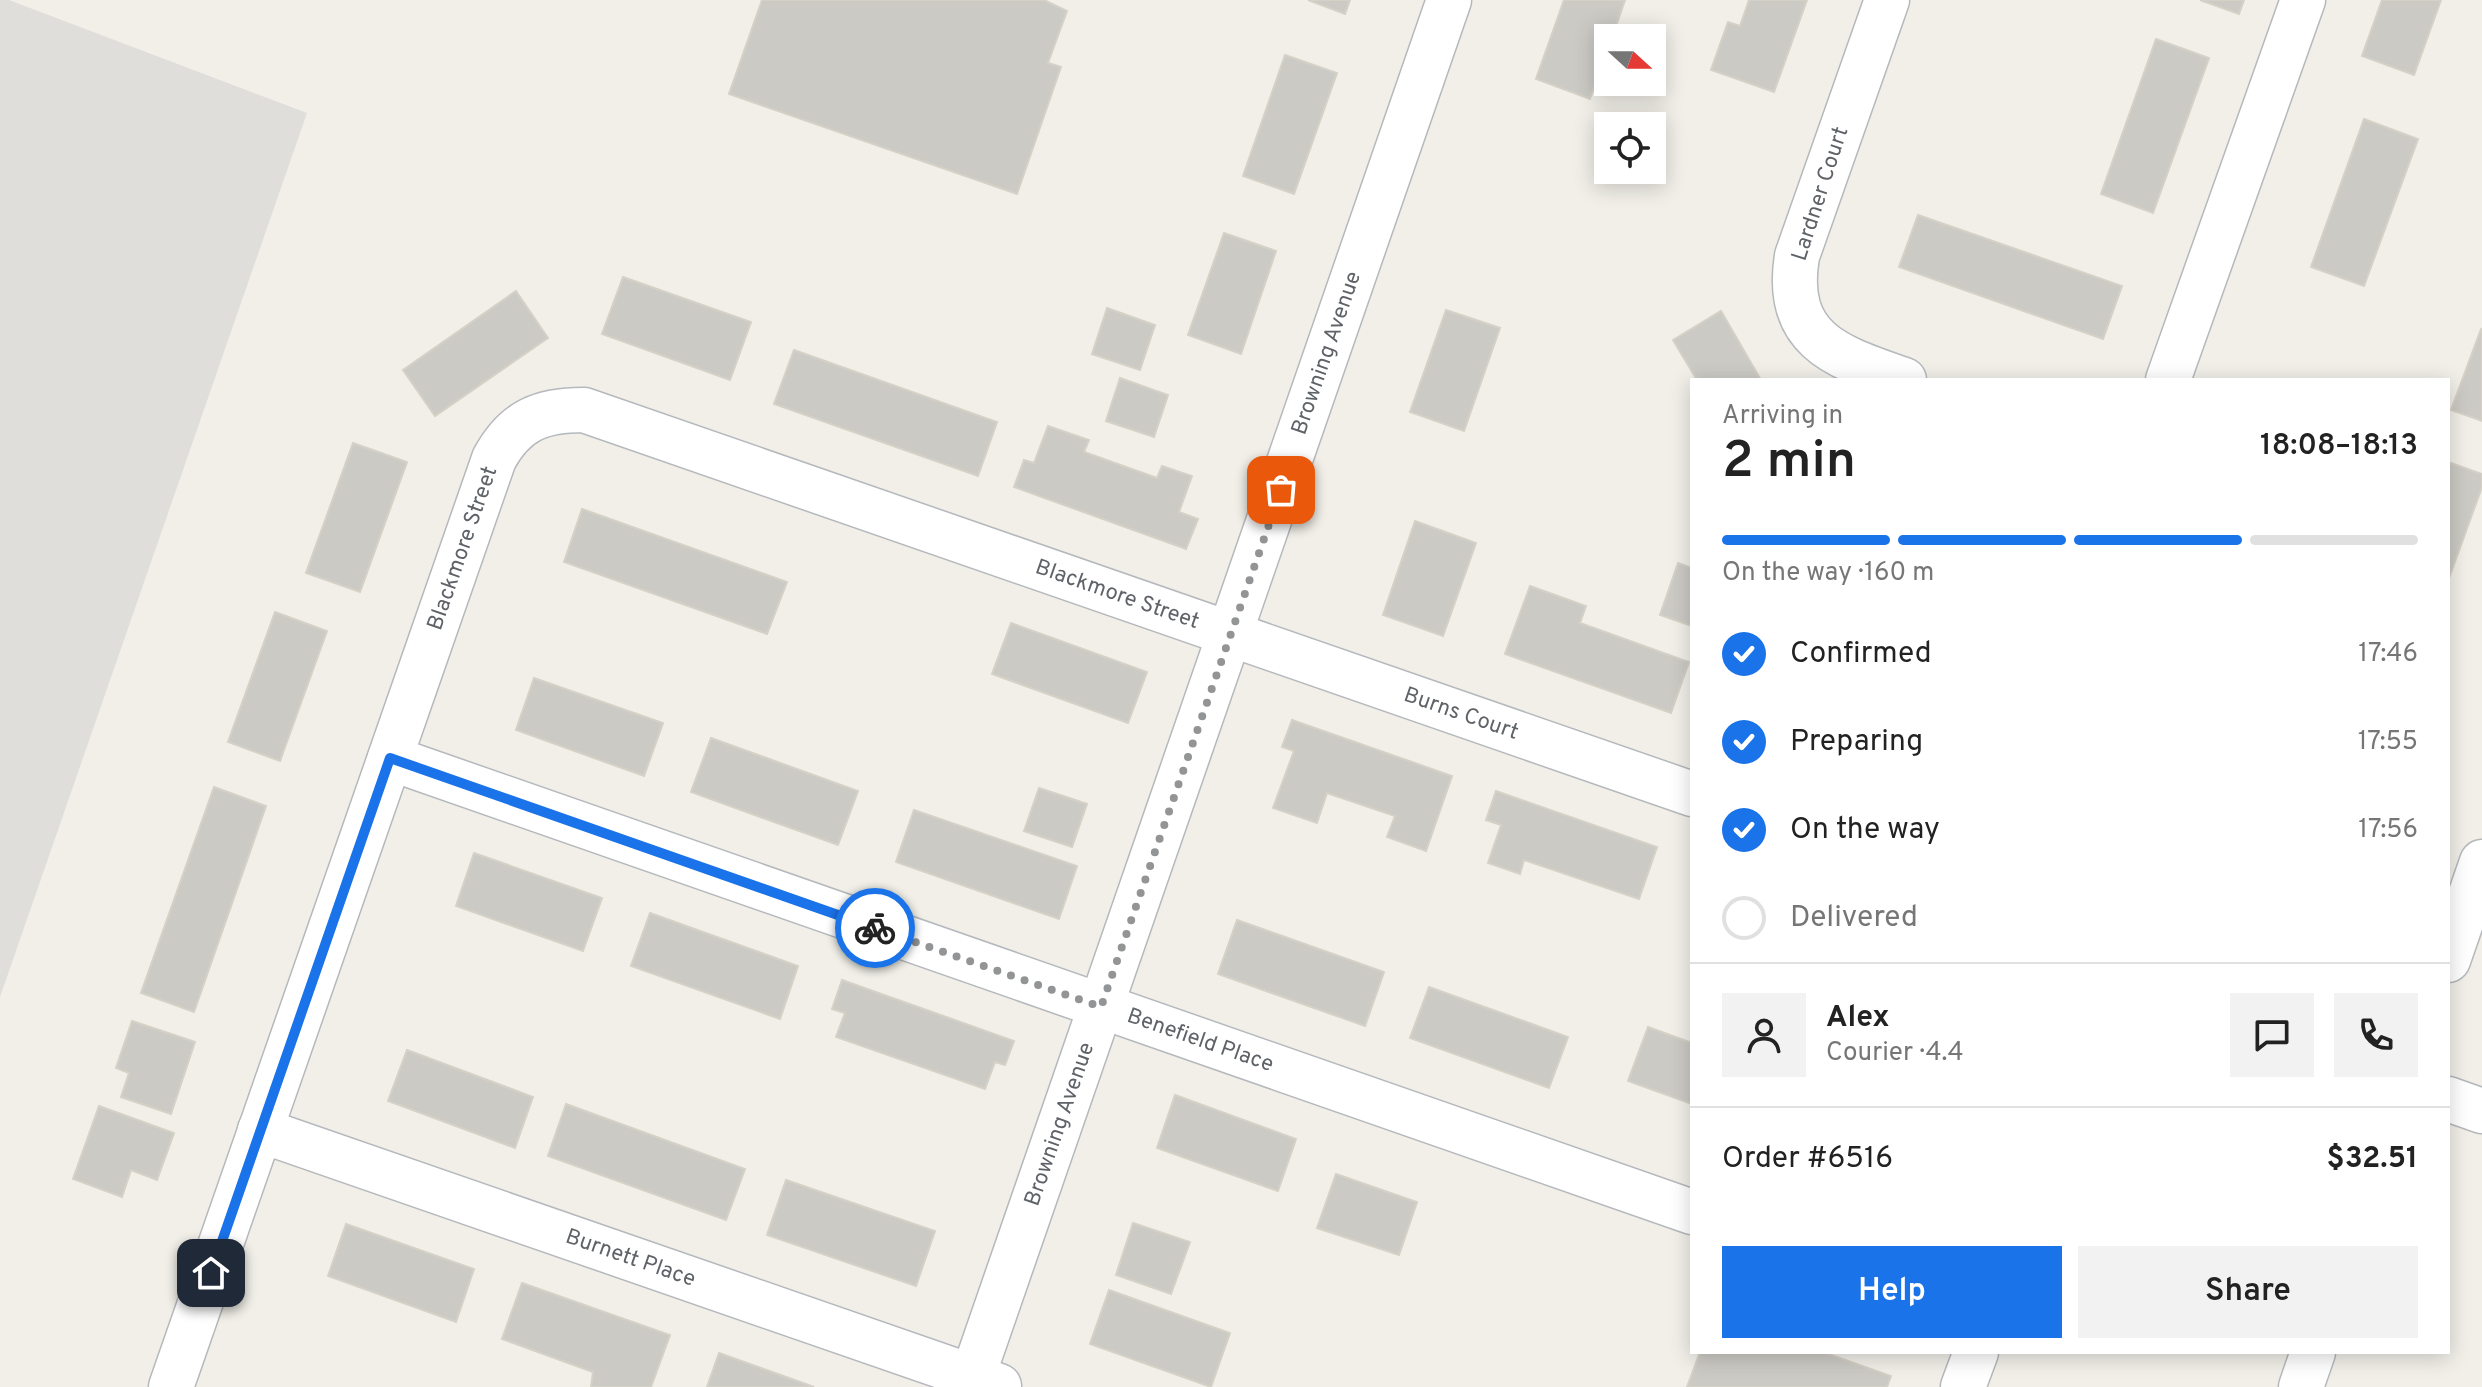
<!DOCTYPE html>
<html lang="en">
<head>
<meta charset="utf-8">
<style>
  body { margin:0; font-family:Overpass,sans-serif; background:#f2f2f2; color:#222; height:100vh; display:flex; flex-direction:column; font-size:30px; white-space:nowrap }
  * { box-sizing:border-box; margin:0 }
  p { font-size:26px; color:#767676 }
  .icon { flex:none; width:44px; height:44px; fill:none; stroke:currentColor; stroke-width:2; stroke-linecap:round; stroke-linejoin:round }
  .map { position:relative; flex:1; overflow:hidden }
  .panel { position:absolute; left:1690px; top:378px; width:760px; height:976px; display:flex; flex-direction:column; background:#fff; border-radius:0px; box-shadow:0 4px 20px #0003 }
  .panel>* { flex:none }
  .needle { width:52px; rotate:111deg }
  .buttons { position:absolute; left:1594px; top:24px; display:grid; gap:16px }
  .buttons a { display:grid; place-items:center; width:72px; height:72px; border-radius:0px; background:#fff; box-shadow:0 4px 20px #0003; font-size:40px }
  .pin { position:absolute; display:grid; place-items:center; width:68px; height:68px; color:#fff; margin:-34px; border-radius:16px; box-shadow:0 4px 12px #0006 }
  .courier { position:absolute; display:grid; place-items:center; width:80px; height:80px; margin:-40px; border:6px solid #1a73e8; border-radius:50%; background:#fff; color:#222; box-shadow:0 2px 10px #0007 }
  .overview em { font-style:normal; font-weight:600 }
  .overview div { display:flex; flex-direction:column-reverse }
  .overview { display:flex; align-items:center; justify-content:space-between; height:136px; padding:0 32px }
  h1 { font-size:52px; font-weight:600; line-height:60px }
  .bar { display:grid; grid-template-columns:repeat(4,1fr); gap:12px 8px; align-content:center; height:96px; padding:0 32px }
  .bar i { height:10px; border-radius:6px; background:#e0e0e0 }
  .bar .active { background:#1a73e8 }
  .bar p { grid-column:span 4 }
  .line { display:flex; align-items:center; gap:20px; padding:0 32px; border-top:2px solid #e0e0e0 }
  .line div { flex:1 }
  .round { display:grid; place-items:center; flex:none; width:84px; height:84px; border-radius:0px; background:#f2f2f2 }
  ol { padding:0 32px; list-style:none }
  li { display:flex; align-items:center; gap:24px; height:88px }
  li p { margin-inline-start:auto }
  li .icon { padding:8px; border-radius:50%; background:#1a73e8; color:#fff; stroke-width:4 }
  li:last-child { color:#767676 }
  li i { width:44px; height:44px; border:4px solid #e0e0e0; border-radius:50% }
  .primary-button { display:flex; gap:16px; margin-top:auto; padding:16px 32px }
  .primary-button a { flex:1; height:92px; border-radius:0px; background:#1a73e8; color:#fff; font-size:32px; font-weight:600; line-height:92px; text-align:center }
  .primary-button a+a { background:#f2f2f2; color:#222 }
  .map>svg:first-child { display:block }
  .industrial { fill:#e0deda }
  .building { fill:#cccac5; stroke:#d6d1c6; stroke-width:2 }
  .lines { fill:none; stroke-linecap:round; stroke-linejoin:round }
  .minor-casing { stroke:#b5b8bc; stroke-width:47 }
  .minor { stroke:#fff; stroke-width:44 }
  .done { stroke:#929495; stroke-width:8; stroke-dasharray:0 14.4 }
  .route { stroke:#1a73e8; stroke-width:10 }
  .labels { text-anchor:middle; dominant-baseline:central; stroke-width:7; stroke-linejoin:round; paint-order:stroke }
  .street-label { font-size:22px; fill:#5f6368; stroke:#fff }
</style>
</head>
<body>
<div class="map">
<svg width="2482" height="1387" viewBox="0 0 2482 1387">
  <rect width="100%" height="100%" fill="#f1efe8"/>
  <!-- industrial -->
  <polygon class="industrial" points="0,0 9,0 307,113 0,997"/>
  <!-- building -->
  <g class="building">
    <polygon points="762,0 1044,0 1067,11 1048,63 1061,67 1017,194 729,94"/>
    <polygon points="1308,0 1350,0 1345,14"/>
    <polygon points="1564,0 1625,0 1612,38 1608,38 1608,48 1590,99 1536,79"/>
    <polygon points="1749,0 1807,0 1774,92 1711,70 1728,22 1740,26"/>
    <polygon points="2200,0 2244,0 2239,14"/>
    <polygon points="2382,0 2441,0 2414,75 2362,56"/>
    <polygon points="2156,39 2209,58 2153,213 2101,194"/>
    <polygon points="1285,55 1337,73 1294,194 1243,176"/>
    <polygon points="2364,119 2418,139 2364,286 2311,267"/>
    <polygon points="1918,215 2122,286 2103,339 1899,267"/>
    <polygon points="1224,233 1276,251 1241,354 1188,335"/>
    <polygon points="623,277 751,322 730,380 602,334"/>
    <polygon points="516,291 548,338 435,416 403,370"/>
    <polygon points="1107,308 1155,325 1140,370 1092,354"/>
    <polygon points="1446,310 1500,328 1464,431 1410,412"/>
    <polygon points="1721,311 1761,380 1697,380 1673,340"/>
    <polygon points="2481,329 2482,330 2482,421 2451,410"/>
    <polygon points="794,350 997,422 978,476 774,404"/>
    <polygon points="1120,378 1168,395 1154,437 1106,421"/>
    <polygon points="1048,426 1089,440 1084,452 1157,478 1162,466 1192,476 1179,512 1198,519 1186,549 1014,487 1024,460 1034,463"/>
    <polygon points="353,443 407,462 360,592 306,573"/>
    <polygon points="2448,462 2482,474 2482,487 2448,581"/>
    <polygon points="582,509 787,582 767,634 564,562"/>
    <polygon points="1415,521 1476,543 1443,636 1383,615"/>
    <polygon points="1678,563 1692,568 1692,626 1660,615"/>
    <polygon points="1530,586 1586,606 1580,623 1689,662 1671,713 1505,654"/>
    <polygon points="275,612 327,631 280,761 228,742"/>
    <polygon points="1011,623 1147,672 1128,723 992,674"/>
    <polygon points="534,678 663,723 644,776 516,730"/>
    <polygon points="1292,720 1452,776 1426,851 1387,837 1395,816 1327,793 1317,823 1273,808 1294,751 1282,747"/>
    <polygon points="711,738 858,791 838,845 691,792"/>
    <polygon points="214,787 266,806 194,1012 141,993"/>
    <polygon points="1039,788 1087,804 1072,847 1024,831"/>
    <polygon points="1496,791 1657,847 1639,899 1524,860 1520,874 1488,863 1501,825 1486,820"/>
    <polygon points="914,810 1077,866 1059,919 896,862"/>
    <polygon points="474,853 602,898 583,951 456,906"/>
    <polygon points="650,913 798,966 780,1019 631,966"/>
    <polygon points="1237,920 1384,972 1365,1026 1218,974"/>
    <polygon points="842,980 1014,1041 1005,1065 995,1062 985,1089 836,1037 845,1013 832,1009"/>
    <polygon points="1429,987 1568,1037 1549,1088 1410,1038"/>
    <polygon points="132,1021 195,1042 171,1114 121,1097 129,1073 116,1068"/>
    <polygon points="1648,1027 1692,1043 1692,1104 1628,1081"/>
    <polygon points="407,1050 533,1097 515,1148 388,1101"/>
    <polygon points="1175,1095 1296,1139 1278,1191 1157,1148"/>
    <polygon points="566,1104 745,1169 726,1220 548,1156"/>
    <polygon points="99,1106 174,1133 157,1180 131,1170 122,1197 73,1179"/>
    <polygon points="1336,1174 1417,1202 1399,1255 1317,1228"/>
    <polygon points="786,1180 935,1231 916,1286 767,1235"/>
    <polygon points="1133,1223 1190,1242 1171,1294 1116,1275"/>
    <polygon points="346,1224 474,1269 456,1322 328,1276"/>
    <polygon points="522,1283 670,1335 651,1387 591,1387 593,1372 502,1339"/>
    <polygon points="1109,1290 1230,1333 1211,1387 1090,1344"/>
    <polygon points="1700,1352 1823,1352 1891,1376 1887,1387 1687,1387"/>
    <polygon points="719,1353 814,1387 707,1387"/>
  </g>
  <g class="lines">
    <!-- minor casing -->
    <g class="minor-casing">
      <g id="minor">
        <path d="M1887 0 1797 256C1783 341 1838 357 1904 380"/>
        <polyline points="2168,380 2303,0"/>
        <path id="s1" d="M390 758 1692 1212"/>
        <polyline points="2448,960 2482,862"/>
        <polyline points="2448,1099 2482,1111"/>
        <path id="s2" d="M260 1130 999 1386"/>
        <path id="s3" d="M171 1387 494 459C515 420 541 410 584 410L1692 794"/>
        <path id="s4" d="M969 1387 1449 0"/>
        <polyline points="1963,1387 1976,1352"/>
        <polyline points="2301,1387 2313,1352"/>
      </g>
    </g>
    <!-- minor -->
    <use href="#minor" class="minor"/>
  </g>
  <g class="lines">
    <!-- done -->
    <polyline class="done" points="875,928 1101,1007 1281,490"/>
    <!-- route -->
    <polyline class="route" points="211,1273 390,758 875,928"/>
  </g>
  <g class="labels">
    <!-- street labels -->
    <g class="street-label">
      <text transform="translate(1821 194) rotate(-72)">Lardner Court</text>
      <text stroke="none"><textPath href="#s4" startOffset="1094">Browning Avenue</textPath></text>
      <text stroke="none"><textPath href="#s3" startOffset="888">Blackmore Street</textPath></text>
      <text stroke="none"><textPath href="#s3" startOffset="1656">Blackmore Street</textPath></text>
      <text stroke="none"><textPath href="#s3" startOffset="2020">Burns Court</textPath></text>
      <text stroke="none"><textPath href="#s1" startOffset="858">Benefield Place</textPath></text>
      <text stroke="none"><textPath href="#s4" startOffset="278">Browning Avenue</textPath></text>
      <text stroke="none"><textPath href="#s2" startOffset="392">Burnett Place</textPath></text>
    </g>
  </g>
</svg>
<div class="buttons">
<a><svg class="needle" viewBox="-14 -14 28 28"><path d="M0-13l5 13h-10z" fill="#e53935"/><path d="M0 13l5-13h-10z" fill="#767676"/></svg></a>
<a><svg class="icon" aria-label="locate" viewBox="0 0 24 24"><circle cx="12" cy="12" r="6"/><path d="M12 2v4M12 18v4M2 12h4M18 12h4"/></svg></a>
</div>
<div class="pin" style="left:1281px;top:490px;background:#ea580c"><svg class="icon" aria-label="bag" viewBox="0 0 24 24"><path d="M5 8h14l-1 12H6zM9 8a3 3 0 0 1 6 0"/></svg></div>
<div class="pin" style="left:211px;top:1273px;background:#1f2937"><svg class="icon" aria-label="home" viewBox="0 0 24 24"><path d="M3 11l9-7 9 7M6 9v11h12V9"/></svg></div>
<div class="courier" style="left:875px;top:928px"><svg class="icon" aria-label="bike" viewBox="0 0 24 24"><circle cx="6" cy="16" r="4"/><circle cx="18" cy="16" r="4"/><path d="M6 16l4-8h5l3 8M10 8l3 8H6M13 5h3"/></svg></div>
<section class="panel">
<div class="overview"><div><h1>2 min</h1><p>Arriving in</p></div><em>18:08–18:13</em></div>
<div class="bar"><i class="active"></i><i class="active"></i><i class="active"></i><i></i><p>On the way · 160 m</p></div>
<ol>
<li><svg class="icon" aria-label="check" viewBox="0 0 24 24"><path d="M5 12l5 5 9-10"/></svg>Confirmed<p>17:46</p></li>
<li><svg class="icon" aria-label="check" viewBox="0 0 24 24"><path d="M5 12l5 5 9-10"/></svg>Preparing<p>17:55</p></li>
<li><svg class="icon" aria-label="check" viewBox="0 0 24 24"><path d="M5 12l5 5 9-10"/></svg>On the way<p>17:56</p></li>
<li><i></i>Delivered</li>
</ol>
<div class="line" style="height:144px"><a class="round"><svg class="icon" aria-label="person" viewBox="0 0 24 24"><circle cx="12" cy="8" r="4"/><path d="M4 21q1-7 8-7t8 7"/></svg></a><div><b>Alex</b><p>Courier · 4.4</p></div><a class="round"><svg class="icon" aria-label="chat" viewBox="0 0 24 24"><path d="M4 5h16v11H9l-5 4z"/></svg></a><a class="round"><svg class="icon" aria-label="phone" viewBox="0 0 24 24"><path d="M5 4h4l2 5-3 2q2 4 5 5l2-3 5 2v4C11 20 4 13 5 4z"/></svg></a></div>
<div class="line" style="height:104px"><div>Order #6516</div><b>$32.51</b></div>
<div class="primary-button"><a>Help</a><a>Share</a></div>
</section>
</div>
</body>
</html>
